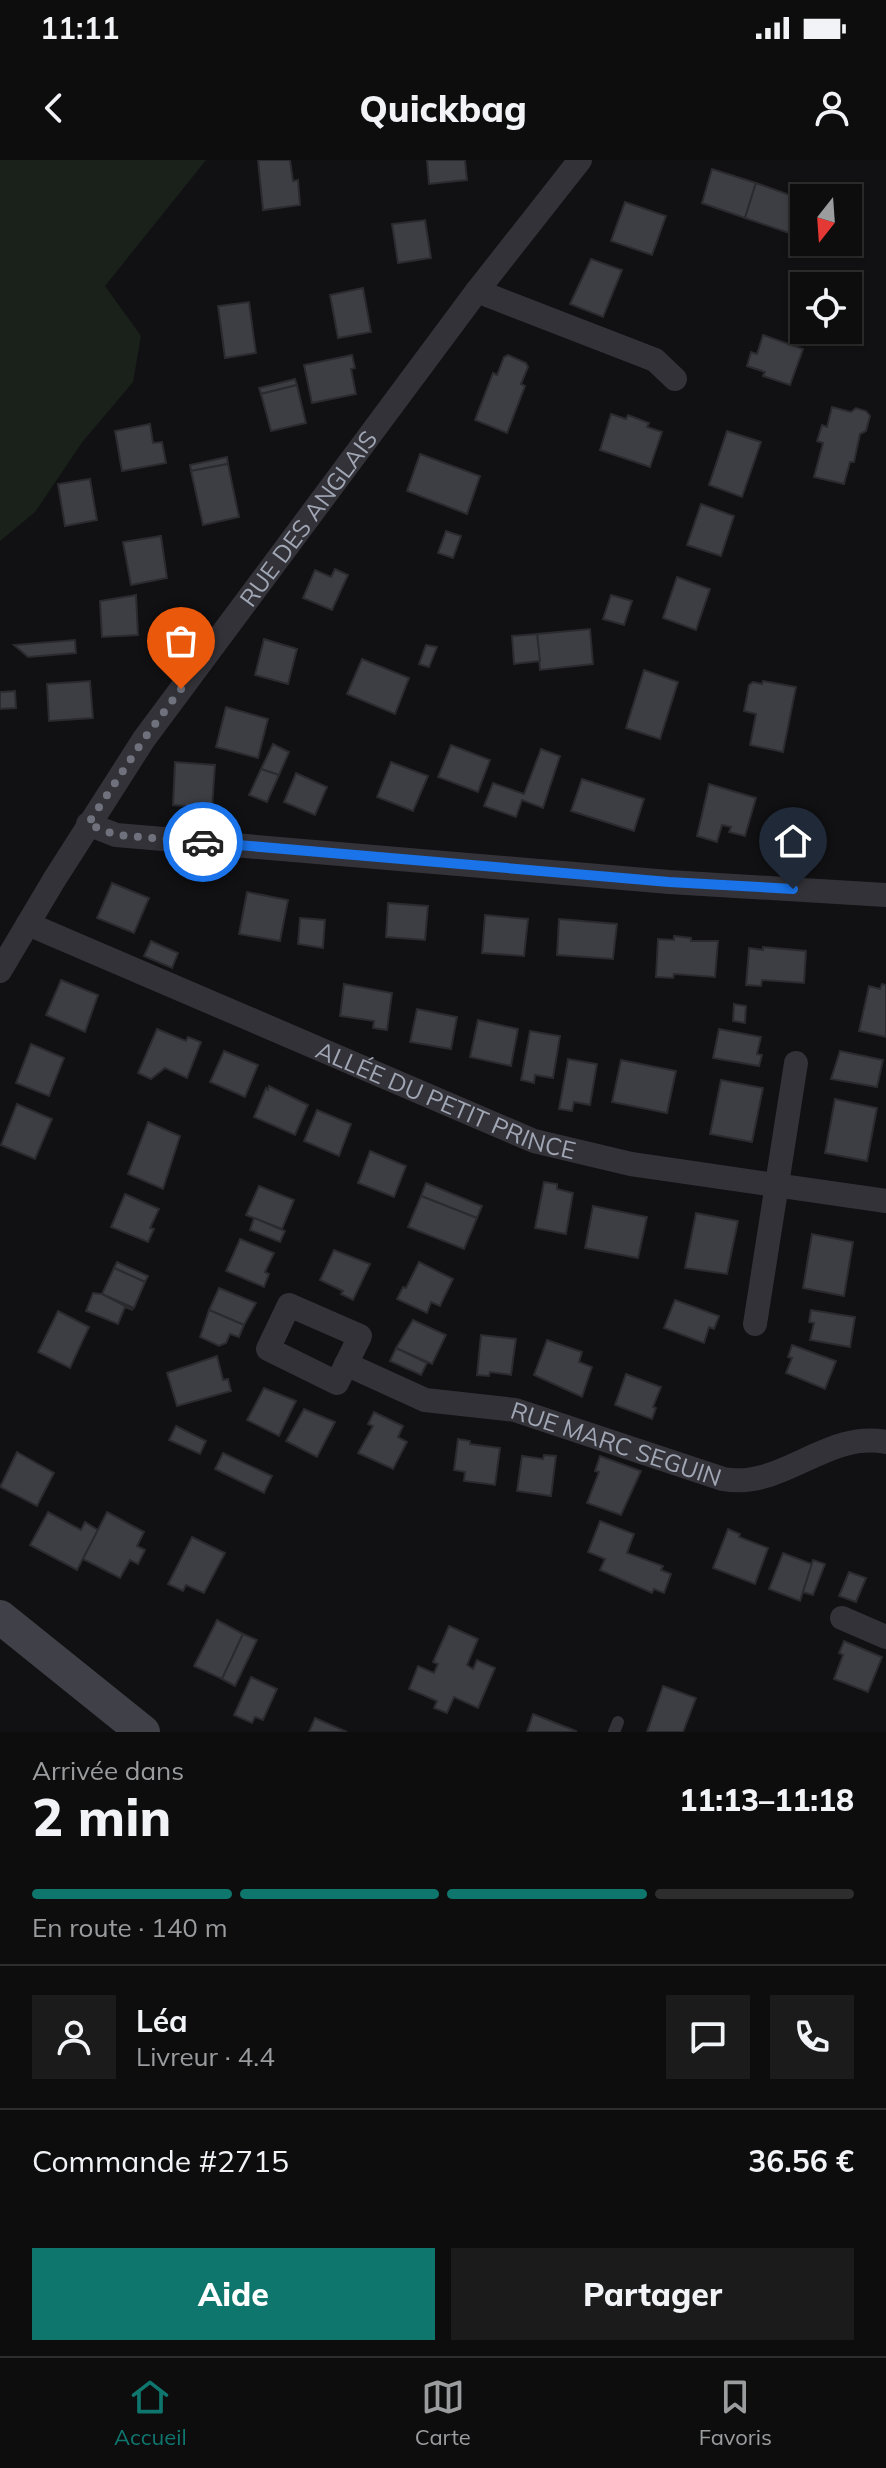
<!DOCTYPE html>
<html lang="fr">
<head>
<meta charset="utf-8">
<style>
  body { margin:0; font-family:Mulish,sans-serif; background:#1b1b1c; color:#f1f3f6; height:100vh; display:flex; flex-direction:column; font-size:30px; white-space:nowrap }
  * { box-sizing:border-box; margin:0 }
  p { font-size:26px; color:#9a9c9e }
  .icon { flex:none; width:44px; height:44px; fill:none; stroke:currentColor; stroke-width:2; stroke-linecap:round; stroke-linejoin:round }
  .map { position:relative; height:1572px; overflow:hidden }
  .details { display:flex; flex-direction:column; background:#0d0d0e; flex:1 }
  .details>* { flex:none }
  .needle { width:52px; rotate:197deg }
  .fabs { position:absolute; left:790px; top:24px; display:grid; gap:16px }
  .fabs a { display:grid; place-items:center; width:72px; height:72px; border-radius:0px; background:#0d0d0e; box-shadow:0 2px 6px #0004,0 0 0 2px #2d2d2e; font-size:40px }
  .pin { position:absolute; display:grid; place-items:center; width:68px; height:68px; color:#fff; margin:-82px -34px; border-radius:50% 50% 50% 0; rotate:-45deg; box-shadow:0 0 8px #0007 }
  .pin .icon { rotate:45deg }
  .courier { position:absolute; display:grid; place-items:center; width:80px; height:80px; margin:-40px; border:6px solid #1a73e8; border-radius:50%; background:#fff; color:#222; box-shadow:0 2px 10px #0007 }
  .summary em { font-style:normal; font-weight:800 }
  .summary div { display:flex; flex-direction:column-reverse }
  .summary { display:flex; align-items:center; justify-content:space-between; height:136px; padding:0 32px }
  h1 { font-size:52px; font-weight:800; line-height:60px }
  .bar { display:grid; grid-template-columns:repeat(4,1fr); gap:12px 8px; align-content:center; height:96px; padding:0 32px }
  .bar i { height:10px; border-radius:6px; background:#2d2d2e }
  .bar .active { background:#0f766e }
  .bar p { grid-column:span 4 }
  .line { display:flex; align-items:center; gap:20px; padding:0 32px; border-top:2px solid #2d2d2e }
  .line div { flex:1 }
  .round { display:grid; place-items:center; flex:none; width:84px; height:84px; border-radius:0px; background:#1b1b1c }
  .cta { display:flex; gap:16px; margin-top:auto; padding:16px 32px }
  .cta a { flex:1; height:92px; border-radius:0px; background:#0f766e; color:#fff; font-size:32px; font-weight:800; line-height:92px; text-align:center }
  .cta a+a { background:#1b1b1c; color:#f1f3f6 }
  .status { display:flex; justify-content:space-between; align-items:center; height:56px; padding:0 40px; background:#0d0d0e; direction:ltr }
  .status svg { height:22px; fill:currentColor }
  header { display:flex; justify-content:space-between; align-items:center; height:104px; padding:0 32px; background:#0d0d0e; font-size:36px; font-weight:800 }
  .menu { display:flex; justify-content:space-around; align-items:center; height:112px; border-top:2px solid #2d2d2e; background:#0d0d0e; font-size:22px; color:#9a9c9e }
  .menu a { display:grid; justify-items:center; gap:4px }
  .menu .active { color:#0f766e }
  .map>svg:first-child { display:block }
  .green { fill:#19211a }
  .building { fill:#3d3e43; stroke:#2b2b2f; stroke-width:2 }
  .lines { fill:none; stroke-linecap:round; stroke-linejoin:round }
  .service { stroke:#323238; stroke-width:12 }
  .minor { stroke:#323238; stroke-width:24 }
  .secondary { stroke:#404148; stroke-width:34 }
  .done { stroke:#6f727c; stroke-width:8; stroke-dasharray:0 14.4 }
  .route { stroke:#1a73e8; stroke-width:10 }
  .labels { text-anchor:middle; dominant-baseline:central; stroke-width:7; stroke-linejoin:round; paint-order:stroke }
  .street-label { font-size:24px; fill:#a1a6b4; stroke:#0c0c0e }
</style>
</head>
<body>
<div class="status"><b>11:11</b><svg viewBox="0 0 49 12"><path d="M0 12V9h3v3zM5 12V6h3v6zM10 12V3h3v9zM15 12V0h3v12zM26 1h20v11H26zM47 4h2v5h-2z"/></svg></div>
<header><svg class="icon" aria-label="back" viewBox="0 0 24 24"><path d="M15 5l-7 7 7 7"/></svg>Quickbag<svg class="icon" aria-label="person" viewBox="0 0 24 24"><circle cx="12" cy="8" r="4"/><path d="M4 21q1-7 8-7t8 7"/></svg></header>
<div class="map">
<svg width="886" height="1572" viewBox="0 0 886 1572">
  <rect width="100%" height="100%" fill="#111113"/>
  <!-- green -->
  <polygon class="green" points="0,0 206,0 105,126 141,176 133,222 83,281 35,352 0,381"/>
  <!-- building -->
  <g class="building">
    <polygon points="258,0 290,0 293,21 298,20 300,45 263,50"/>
    <polygon points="427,0 465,0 467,20 429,24"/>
    <polygon points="712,9 756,23 745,58 702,43"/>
    <polygon points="756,23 801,39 789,73 745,58"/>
    <polygon points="625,42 666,56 652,95 611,81"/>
    <polygon points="425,60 431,98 398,103 392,64"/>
    <polygon points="591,99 622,110 603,157 570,144"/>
    <polygon points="363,128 371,172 338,178 330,135"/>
    <polygon points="249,142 256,193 225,198 218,146"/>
    <polygon points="763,175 803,189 790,225 763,216 765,212 747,206 751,192 757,194"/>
    <polygon points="352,195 355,208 351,209 356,234 312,243 304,205"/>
    <polygon points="508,195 526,203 528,207 521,224 525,226 507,273 475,260 493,213 497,215 504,197"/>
    <polygon points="295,219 297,225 261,234 259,228"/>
    <polygon points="297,225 306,263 271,271 261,234"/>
    <polygon points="832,247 851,252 856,248 866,251 870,256 866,271 860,274 854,302 850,302 844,324 814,317 823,283 817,281 822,265 827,267"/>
    <polygon points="611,254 626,259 628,255 649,263 647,267 662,272 650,307 600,290"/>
    <polygon points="150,264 153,283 162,282 166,303 122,311 115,271"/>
    <polygon points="727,271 761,282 742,337 709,325"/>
    <polygon points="420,294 480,316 467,354 407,331"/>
    <polygon points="227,297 228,304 191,311 190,305"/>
    <polygon points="228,304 239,357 203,365 191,311"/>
    <polygon points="90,319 97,360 65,366 58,324"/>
    <polygon points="701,344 734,356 721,396 687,385"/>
    <polygon points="446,371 461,376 453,398 438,393"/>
    <polygon points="161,376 167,418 131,425 123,382"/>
    <polygon points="335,409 348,415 332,450 303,438 315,410 331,417"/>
    <polygon points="677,417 710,429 696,470 663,458"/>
    <polygon points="136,435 138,475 102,477 100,441"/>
    <polygon points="611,435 632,441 624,465 603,459"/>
    <polygon points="590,469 593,504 540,510 537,474"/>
    <polygon points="537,474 540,501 514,504 512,476"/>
    <polygon points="264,479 297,489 288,524 255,515"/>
    <polygon points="75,480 76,493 28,497 14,485"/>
    <polygon points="426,485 437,487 429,507 419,504"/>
    <polygon points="362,499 409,518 395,554 347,534"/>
    <polygon points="644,510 678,522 660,579 626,568"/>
    <polygon points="90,521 93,558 49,561 47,524"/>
    <polygon points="763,521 796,527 783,592 750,585 756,554 744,551 749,525 753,522 762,524"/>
    <polygon points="15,531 16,548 0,549 0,532"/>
    <polygon points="226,547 268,559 258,598 216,587"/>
    <polygon points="273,584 289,592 279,615 261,609"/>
    <polygon points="451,585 490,600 478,632 438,617"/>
    <polygon points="541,589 560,596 543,648 522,640 516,657 484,646 493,623 524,634"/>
    <polygon points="175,602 215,605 212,648 173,645"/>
    <polygon points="391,602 428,616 413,651 377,637"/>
    <polygon points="261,609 279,615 267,642 249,635"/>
    <polygon points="296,613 327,627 315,655 284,642"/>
    <polygon points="582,619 644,639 634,671 571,651"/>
    <polygon points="709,624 756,638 745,676 729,672 731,667 722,665 717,682 697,676"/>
    <polygon points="112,723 149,738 134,773 97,758"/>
    <polygon points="247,732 288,740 280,781 239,774"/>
    <polygon points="388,743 428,746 425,780 386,777"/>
    <polygon points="485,755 528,759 524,796 482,793"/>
    <polygon points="300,758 325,760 323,788 298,784"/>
    <polygon points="559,759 617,764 613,799 557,795"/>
    <polygon points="674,776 691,778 691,781 718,781 715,817 674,814 673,818 656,817 658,779 674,780"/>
    <polygon points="151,781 178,793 172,808 144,796"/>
    <polygon points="763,787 806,791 804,823 762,820 761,826 746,825 749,788 763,790"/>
    <polygon points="61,820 98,835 85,872 46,855"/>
    <polygon points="344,824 392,833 387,870 373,868 374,861 340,856"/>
    <polygon points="882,824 886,825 886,877 859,871 869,826 880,829"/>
    <polygon points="734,844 746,846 745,863 733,861"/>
    <polygon points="417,849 457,857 451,889 410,882"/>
    <polygon points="478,860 518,869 511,906 470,897"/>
    <polygon points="157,869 186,881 188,877 201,882 187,918 165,908 151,919 138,913"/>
    <polygon points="719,869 761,877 757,894 762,895 759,906 713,898"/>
    <polygon points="530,871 560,876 553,918 535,915 534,923 521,920"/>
    <polygon points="31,884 64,898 49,936 16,923"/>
    <polygon points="224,891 258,905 245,937 210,922"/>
    <polygon points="840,891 883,900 877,927 831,919"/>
    <polygon points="568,899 597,904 590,945 574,942 572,951 559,949"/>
    <polygon points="621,900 676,911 667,953 612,942"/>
    <polygon points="721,920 763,928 752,982 710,974"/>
    <polygon points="269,926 308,945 295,975 254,957 266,928 268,930"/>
    <polygon points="835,939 877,948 867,1001 825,993"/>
    <polygon points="17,944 52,959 35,999 1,985"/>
    <polygon points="317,950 351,964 339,996 304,981"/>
    <polygon points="148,962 180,976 163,1029 128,1014"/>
    <polygon points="370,991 406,1006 394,1037 358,1023"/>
    <polygon points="544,1022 557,1024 557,1029 573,1033 566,1074 535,1068"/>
    <polygon points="426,1023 482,1046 477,1058 421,1036"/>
    <polygon points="259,1026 294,1040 282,1069 246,1055"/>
    <polygon points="125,1034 159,1049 150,1068 154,1069 148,1082 111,1067"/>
    <polygon points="421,1036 477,1058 464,1089 408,1067"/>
    <polygon points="593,1046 647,1057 638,1098 585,1088"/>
    <polygon points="696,1053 738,1061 727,1114 685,1108"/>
    <polygon points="254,1058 285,1071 280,1082 250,1070"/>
    <polygon points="812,1074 853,1082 844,1136 803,1128"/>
    <polygon points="240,1079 274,1093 265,1112 269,1114 264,1127 226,1111"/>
    <polygon points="334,1090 370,1104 353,1140 341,1134 343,1131 320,1120"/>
    <polygon points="117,1102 148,1116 145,1122 114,1108"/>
    <polygon points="419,1102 453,1119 440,1146 431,1142 427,1153 397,1139 403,1127 406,1128"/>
    <polygon points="114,1108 145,1122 134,1148 102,1134"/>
    <polygon points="219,1128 256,1143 244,1165 209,1150"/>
    <polygon points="93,1133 102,1134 133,1150 125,1147 118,1164 86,1151"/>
    <polygon points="675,1140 719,1156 714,1169 709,1167 704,1183 664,1168"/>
    <polygon points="209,1150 244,1165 239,1177 230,1174 226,1183 219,1186 200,1177"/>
    <polygon points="811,1150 855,1157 850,1187 810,1180 814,1163 809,1162"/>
    <polygon points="58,1151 89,1167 70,1208 38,1192"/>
    <polygon points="413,1160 446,1175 432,1204 396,1188"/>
    <polygon points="481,1175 516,1179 511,1215 490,1212 489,1216 477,1215"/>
    <polygon points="547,1180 582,1192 579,1202 592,1207 582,1237 534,1215"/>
    <polygon points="792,1185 836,1201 825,1229 786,1213 792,1198 788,1197"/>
    <polygon points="396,1188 427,1203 421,1215 390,1201"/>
    <polygon points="217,1196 223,1220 228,1219 231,1231 177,1246 167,1213"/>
    <polygon points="626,1214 661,1227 653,1247 656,1248 652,1259 615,1245"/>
    <polygon points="264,1228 296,1241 279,1276 247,1260"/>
    <polygon points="304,1249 335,1262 317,1297 286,1281"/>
    <polygon points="374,1252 403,1266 398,1277 407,1282 393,1309 358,1293 373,1266 368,1264"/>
    <polygon points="176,1266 206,1281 200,1294 169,1280"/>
    <polygon points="458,1279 470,1281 470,1284 500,1288 495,1325 464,1321 465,1312 454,1310"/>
    <polygon points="17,1292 54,1313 37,1346 0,1327"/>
    <polygon points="223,1293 272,1316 264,1333 215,1309"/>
    <polygon points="544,1295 556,1296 551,1336 517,1331 522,1296 543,1299"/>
    <polygon points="600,1296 641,1311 621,1355 587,1343 599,1312 595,1311"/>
    <polygon points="48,1352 81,1370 85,1362 98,1370 77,1410 30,1385"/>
    <polygon points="107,1352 144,1372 137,1386 145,1390 138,1404 130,1400 120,1418 83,1399"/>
    <polygon points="600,1361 634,1374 627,1393 663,1406 661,1410 671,1414 664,1433 654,1429 652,1433 600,1410 605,1399 588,1392"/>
    <polygon points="728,1369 740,1374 739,1377 768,1388 755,1424 713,1408"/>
    <polygon points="192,1377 225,1393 204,1433 186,1425 183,1431 168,1424"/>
    <polygon points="783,1393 812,1404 800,1441 769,1429"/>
    <polygon points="813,1400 825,1404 813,1435 803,1432"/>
    <polygon points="849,1412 866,1418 856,1442 839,1436"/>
    <polygon points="217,1460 243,1474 222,1519 194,1506"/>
    <polygon points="449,1466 478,1479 467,1505 473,1509 477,1500 495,1508 478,1548 454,1537 447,1553 434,1548 437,1541 409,1529 418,1506 434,1513 438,1504 433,1502"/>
    <polygon points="243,1474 257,1480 235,1526 222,1519"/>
    <polygon points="844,1481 882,1497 868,1532 834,1519 843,1495 839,1493"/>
    <polygon points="251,1517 277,1529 263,1560 255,1557 252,1563 234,1555"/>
    <polygon points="663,1526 696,1538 683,1572 647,1572"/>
    <polygon points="533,1554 576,1571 576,1572 527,1572"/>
    <polygon points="315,1558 347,1572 309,1572"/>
  </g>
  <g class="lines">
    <!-- service -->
    <polyline class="service" points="614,1572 618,1562"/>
    <!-- minor -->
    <g class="minor">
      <polyline points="477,131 655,200 675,219"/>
      <polyline points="88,664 116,675 669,722 886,735"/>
      <path id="s1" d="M28 764 534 981 631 1004 886 1041"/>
      <path id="s2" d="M0 811 54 720 144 579 477 131 580 0"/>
      <polygon points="289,1145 360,1176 337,1223 268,1189"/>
      <polyline points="755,1164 796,903"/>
      <path id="s3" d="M346 1204 425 1240 515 1250 723 1319C782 1330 827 1270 886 1282"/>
      <polyline points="842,1458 886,1477"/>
    </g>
    <!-- secondary -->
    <polyline class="secondary" points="0,1457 143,1572"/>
  </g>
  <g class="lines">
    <!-- done -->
    <polyline class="done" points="181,529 144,579 88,664 116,675 203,682"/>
    <!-- route -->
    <polyline class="route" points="203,682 669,722 793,729"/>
  </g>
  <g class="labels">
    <!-- street labels -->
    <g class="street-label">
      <text stroke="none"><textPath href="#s2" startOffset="548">RUE DES ANGLAIS</textPath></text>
      <text stroke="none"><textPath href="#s1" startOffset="454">ALLÉE DU PETIT PRINCE</textPath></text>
      <text stroke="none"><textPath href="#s3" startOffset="284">RUE MARC SEGUIN</textPath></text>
    </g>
  </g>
</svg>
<div class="fabs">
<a><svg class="needle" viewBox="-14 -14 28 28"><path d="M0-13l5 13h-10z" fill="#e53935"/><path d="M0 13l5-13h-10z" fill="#9a9c9e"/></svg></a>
<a><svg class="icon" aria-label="locate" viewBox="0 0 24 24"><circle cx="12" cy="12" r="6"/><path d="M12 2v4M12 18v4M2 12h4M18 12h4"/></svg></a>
</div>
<div class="pin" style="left:181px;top:529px;background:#ea580c"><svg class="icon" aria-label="bag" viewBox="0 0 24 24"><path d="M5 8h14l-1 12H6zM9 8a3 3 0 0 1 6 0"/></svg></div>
<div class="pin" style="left:793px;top:729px;background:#1f2937"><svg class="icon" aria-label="home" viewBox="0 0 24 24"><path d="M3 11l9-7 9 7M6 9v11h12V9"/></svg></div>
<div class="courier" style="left:203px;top:682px"><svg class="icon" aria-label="car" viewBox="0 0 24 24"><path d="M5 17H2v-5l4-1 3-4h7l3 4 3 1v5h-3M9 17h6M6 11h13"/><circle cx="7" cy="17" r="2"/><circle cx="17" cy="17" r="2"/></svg></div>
</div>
<section class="details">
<div class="summary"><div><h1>2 min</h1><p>Arrivée dans</p></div><em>11:13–11:18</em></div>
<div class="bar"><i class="active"></i><i class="active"></i><i class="active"></i><i></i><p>En route · 140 m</p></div>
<div class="line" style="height:144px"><a class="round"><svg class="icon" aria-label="person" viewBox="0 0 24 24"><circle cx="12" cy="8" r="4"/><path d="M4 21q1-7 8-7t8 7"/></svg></a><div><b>Léa</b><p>Livreur · 4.4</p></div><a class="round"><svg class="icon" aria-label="chat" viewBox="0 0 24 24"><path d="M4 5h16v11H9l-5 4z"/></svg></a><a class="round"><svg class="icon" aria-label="phone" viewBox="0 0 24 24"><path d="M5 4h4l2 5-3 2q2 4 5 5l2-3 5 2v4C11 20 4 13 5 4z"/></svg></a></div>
<div class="line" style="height:104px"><div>Commande #2715</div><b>36.56 €</b></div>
<div class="cta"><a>Aide</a><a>Partager</a></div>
</section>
<nav class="menu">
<a class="active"><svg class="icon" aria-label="home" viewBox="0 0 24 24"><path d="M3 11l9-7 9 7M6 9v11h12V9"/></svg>Accueil</a>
<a><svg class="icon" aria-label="map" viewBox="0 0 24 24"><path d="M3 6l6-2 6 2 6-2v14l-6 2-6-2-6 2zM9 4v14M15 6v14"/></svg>Carte</a>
<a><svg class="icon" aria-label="saved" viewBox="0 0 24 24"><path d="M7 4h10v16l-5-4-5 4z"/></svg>Favoris</a>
</nav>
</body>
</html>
